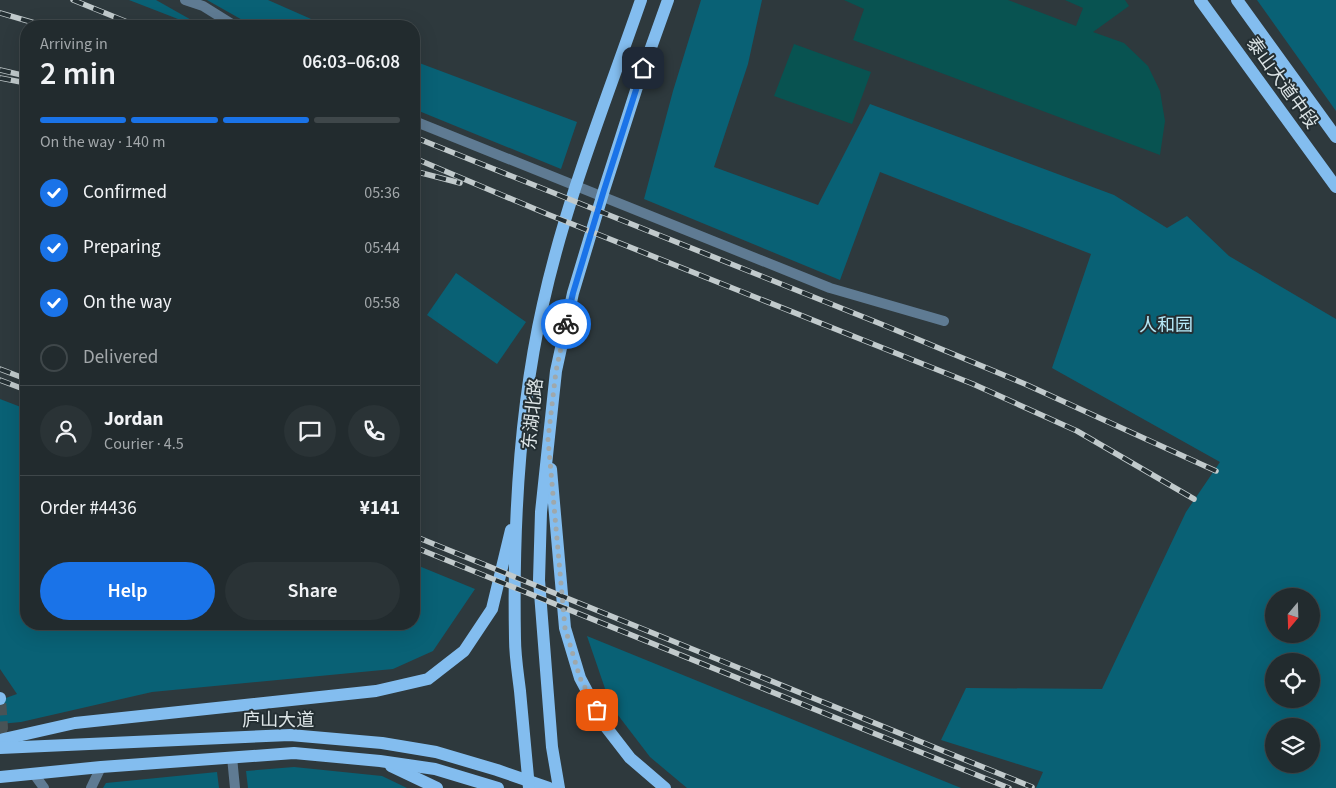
<!DOCTYPE html>
<html lang="en">
<head>
<meta charset="utf-8">
<style>
  body { margin:0; font-family:"Source Sans 3","Noto Sans SC",sans-serif; background:#2a3336; color:#f1f3f6; height:100vh; display:flex; flex-direction:column; font-size:19px; white-space:nowrap }
  * { box-sizing:border-box; margin:0 }
  p { font-size:16px; color:#a2a7aa }
  .icon { flex:none; width:28px; height:28px; fill:none; stroke:currentColor; stroke-width:2; stroke-linecap:round; stroke-linejoin:round }
  .map { position:relative; flex:1; overflow:hidden }
  .side { position:absolute; left:20px; top:20px; width:400px; height:610px; display:flex; flex-direction:column; background:#222b2e; border-radius:20px; box-shadow:0 5px 20px #0002,0 0 0 1px #3f474a }
  .side>* { flex:none }
  .needle { width:32px; rotate:199deg }
  .buttons { position:absolute; left:1265px; top:588px; display:grid; gap:10px }
  .buttons a { display:grid; place-items:center; width:55px; height:55px; border-radius:50%; background:#222b2e; box-shadow:0 5px 20px #0002,0 0 0 1px #3f474a; font-size:25px }
  .pin { position:absolute; display:grid; place-items:center; width:42px; height:42px; color:#fff; margin:-21px; border-radius:10px; box-shadow:0 2px 8px #0006 }
  .courier { position:absolute; display:grid; place-items:center; width:50px; height:50px; margin:-25px; border:4px solid #1a73e8; border-radius:50%; background:#fff; color:#222; box-shadow:0 1px 6px #0007 }
  .summary em { font-style:normal; font-weight:600 }
  .summary div { display:flex; flex-direction:column-reverse }
  .summary { display:flex; align-items:center; justify-content:space-between; height:85px; padding:0 20px }
  h1 { font-size:32px; font-weight:600; line-height:38px }
  .bar { display:grid; grid-template-columns:repeat(4,1fr); gap:8px 5px; align-content:center; height:60px; padding:0 20px }
  .bar i { height:6px; border-radius:4px; background:#3f474a }
  .bar .selected { background:#1a73e8 }
  .bar p { grid-column:span 4 }
  .line { display:flex; align-items:center; gap:12px; padding:0 20px; border-top:1px solid #3f474a }
  .line div { flex:1 }
  .round { display:grid; place-items:center; flex:none; width:52px; height:52px; border-radius:26px; background:#2a3336 }
  ol { padding:0 20px; list-style:none }
  li { display:flex; align-items:center; gap:15px; height:55px }
  li p { margin-inline-start:auto }
  li .icon { padding:5px; border-radius:50%; background:#1a73e8; color:#fff; stroke-width:4 }
  li:last-child { color:#a2a7aa }
  li i { width:28px; height:28px; border:2px solid #3f474a; border-radius:50% }
  .button { display:flex; gap:10px; margin-top:auto; padding:10px 20px }
  .button a { flex:1; height:58px; border-radius:30px; background:#1a73e8; color:#fff; font-size:20px; font-weight:600; line-height:58px; text-align:center }
  .button a+a { background:#2a3336; color:#f1f3f6 }
  .map>svg:first-child { display:block }
  .green { fill:#096175; fill-rule:evenodd }
  .building { fill:#085351 }
  .lines { fill:none; stroke-linecap:round; stroke-linejoin:round }
  .primary-tunnel { stroke:#485356; stroke-width:12; stroke-dasharray:12 6; stroke-linecap:butt }
  .minor { stroke:#5f7b93; stroke-width:10 }
  .tertiary { stroke:#5f7b93; stroke-width:10 }
  .primary { stroke:#83bdef; stroke-width:12 }
  .rail-casing { stroke:#c1cacc; stroke-width:5.5 }
  .rail { stroke:#242f33; stroke-width:4; stroke-dasharray:11; stroke-linecap:butt }
  .done { stroke:#9fa8ab; stroke-width:5; stroke-dasharray:0 9 }
  .route { stroke:#1a73e8; stroke-width:6 }
  .labels { text-anchor:middle; dominant-baseline:central; stroke-width:4; stroke-linejoin:round; paint-order:stroke }
  .street-label { font-size:18px; fill:#dce4e6; stroke:#242f33 }
  .park-label { font-size:18px; fill:#b5e8f7; stroke:#242f33 }
</style>
</head>
<body>
<div class="map">
<svg width="1336" height="788" viewBox="0 0 1336 788">
  <rect width="100%" height="100%" fill="#2e393d"/>
  <!-- green -->
  <g class="green">
    <polygon points="129,0 156,0 202,26 196,26"/>
    <polygon points="207,0 268,0 327,26 253,26"/>
    <path d="M701 0H762L748 64 714 167 818 205 870 104 1114 195 1167 228 1187 216 1229 256 1336 319V788H1036L1043 772 941 740 966 688 1102 689 1186 512 1220 462 1052 368 1091 254 880 172 840 280 644 199 673 91ZM1274 596H1311V634H1274ZM1274 661H1311V699H1274ZM1274 726H1311V764H1274Z"/>
    <polygon points="1257,0 1336,0 1336,111"/>
    <polygon points="414,61 577,122 561,169 414,109"/>
    <polygon points="456,273 526,322 497,364 427,315"/>
    <polygon points="0,399 26,409 26,624 414,624 414,564 475,589 433,651 393,669 152,692 21,722 0,724 0,700 17,694 0,669"/>
    <polygon points="587,636 961,788 687,788 650,757 611,706"/>
    <polygon points="294,767 382,776 407,788 248,788 246,771"/>
    <polygon points="217,772 219,788 103,788 106,783"/>
  </g>
  <!-- building -->
  <g class="building">
    <polygon points="844,0 1008,0 1076,26 1083,8 1065,0 1125,0 1129,6 1093,32 1124,43 1148,66 1160,91 1165,121 1160,155 853,40 864,9"/>
    <polygon points="794,44 871,72 852,124 774,96"/>
  </g>
  <g class="lines">
    <!-- primary-tunnel -->
    <polyline class="primary-tunnel" points="0,733 2,728 0,699"/>
    <!-- minor -->
    <g class="minor">
      <polyline points="185,0 203,6 235,26"/>
      <polyline points="414,121 830,288 944,321"/>
      <polyline points="232,757 235,788"/>
    </g>
    <!-- tertiary -->
    <g class="tertiary">
      <polyline points="34,774 44,788"/>
      <polyline points="91,788 101,767"/>
    </g>
    <!-- primary -->
    <g class="primary">
      <polyline points="1200,0 1336,187"/>
      <polyline points="1237,0 1336,137"/>
      <polyline points="551,469 565,628 580,678 606,727 630,758 665,788"/>
      <polyline points="0,698 0,699"/>
      <polyline points="0,740 75,723 376,691 428,679 464,651 492,609 511,530"/>
      <polyline points="0,748 290,735 382,743 436,752 497,770 549,788"/>
      <polyline points="391,766 437,788"/>
      <polyline points="0,777 101,767 294,753 380,761 435,769 498,788"/>
      <path d="M529 788C526 756 523 723 520 691 518 674 515 656 515 639 513 531 519 410 543 304 566 200 606 101 641 0"/>
      <polyline points="559,788 552,747 539,580 541,512 556,371 573,293 604,190 638,84 668,0"/>
    </g>
    <!-- rail casing -->
    <g class="rail-casing">
      <g id="rail">
        <polyline points="73,0 137,26"/>
        <polyline points="0,13 45,26"/>
        <polyline points="0,70 26,76"/>
        <polyline points="0,78 26,83"/>
        <polyline points="414,137 881,324 1025,384 1216,471"/>
        <polyline points="414,158 547,214 973,384 1077,431 1194,499"/>
        <polyline points="414,171 460,183"/>
        <polyline points="0,369 26,379"/>
        <polyline points="0,380 26,390"/>
        <polyline points="414,536 1032,787"/>
        <polyline points="414,547 1009,788"/>
      </g>
    </g>
    <!-- rail -->
    <use href="#rail" class="rail"/>
  </g>
  <g class="lines">
    <!-- done -->
    <polyline class="done" points="566,324 556,371 548,439 565,628 580,678 597,710"/>
    <!-- route -->
    <polyline class="route" points="566,324 573,293 604,190 643,68"/>
  </g>
  <g class="labels">
    <!-- street labels -->
    <g class="street-label">
      <text transform="translate(1282 83) rotate(54)">泰山大道中段</text>
      <text transform="translate(533 414) rotate(-84)">东湖北路</text>
      <text x="278" y="720">庐山大道</text>
    </g>
    <!-- park labels -->
    <g class="park-label">
      <text x="1166" y="325">人和园</text>
    </g>
  </g>
</svg>
<div class="buttons">
<a><svg class="needle" viewBox="-14 -14 28 28"><path d="M0-13l5 13h-10z" fill="#e53935"/><path d="M0 13l5-13h-10z" fill="#a2a7aa"/></svg></a>
<a><svg class="icon" aria-label="locate" viewBox="0 0 24 24"><circle cx="12" cy="12" r="6"/><path d="M12 2v4M12 18v4M2 12h4M18 12h4"/></svg></a>
<a><svg class="icon" aria-label="layers" viewBox="0 0 24 24"><path d="M12 4l9 5-9 5-9-5zM3 14l9 5 9-5"/></svg></a>
</div>
<div class="pin" style="left:597px;top:710px;background:#ea580c"><svg class="icon" aria-label="bag" viewBox="0 0 24 24"><path d="M5 8h14l-1 12H6zM9 8a3 3 0 0 1 6 0"/></svg></div>
<div class="pin" style="left:643px;top:68px;background:#1f2937"><svg class="icon" aria-label="home" viewBox="0 0 24 24"><path d="M3 11l9-7 9 7M6 9v11h12V9"/></svg></div>
<div class="courier" style="left:566px;top:324px"><svg class="icon" aria-label="bike" viewBox="0 0 24 24"><circle cx="6" cy="16" r="4"/><circle cx="18" cy="16" r="4"/><path d="M6 16l4-8h5l3 8M10 8l3 8H6M13 5h3"/></svg></div>
<section class="side">
<div class="summary"><div><h1>2 min</h1><p>Arriving in</p></div><em>06:03–06:08</em></div>
<div class="bar"><i class="selected"></i><i class="selected"></i><i class="selected"></i><i></i><p>On the way · 140 m</p></div>
<ol>
<li><svg class="icon" aria-label="check" viewBox="0 0 24 24"><path d="M5 12l5 5 9-10"/></svg>Confirmed<p>05:36</p></li>
<li><svg class="icon" aria-label="check" viewBox="0 0 24 24"><path d="M5 12l5 5 9-10"/></svg>Preparing<p>05:44</p></li>
<li><svg class="icon" aria-label="check" viewBox="0 0 24 24"><path d="M5 12l5 5 9-10"/></svg>On the way<p>05:58</p></li>
<li><i></i>Delivered</li>
</ol>
<div class="line" style="height:90px"><a class="round"><svg class="icon" aria-label="person" viewBox="0 0 24 24"><circle cx="12" cy="8" r="4"/><path d="M4 21q1-7 8-7t8 7"/></svg></a><div><b>Jordan</b><p>Courier · 4.5</p></div><a class="round"><svg class="icon" aria-label="chat" viewBox="0 0 24 24"><path d="M4 5h16v11H9l-5 4z"/></svg></a><a class="round"><svg class="icon" aria-label="phone" viewBox="0 0 24 24"><path d="M5 4h4l2 5-3 2q2 4 5 5l2-3 5 2v4C11 20 4 13 5 4z"/></svg></a></div>
<div class="line" style="height:65px"><div>Order #4436</div><b>¥141</b></div>
<div class="button"><a>Help</a><a>Share</a></div>
</section>
</div>
</body>
</html>
